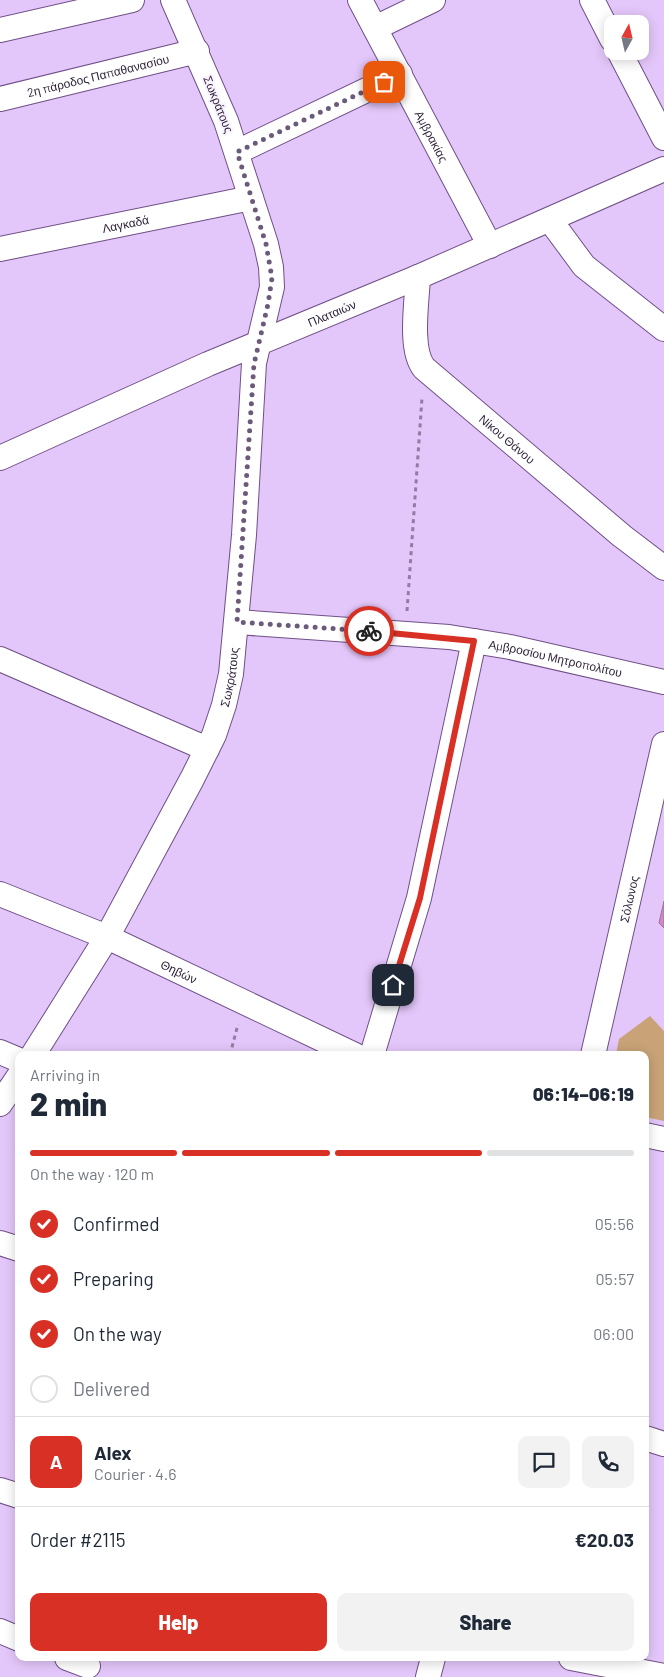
<!DOCTYPE html>
<html lang="en">
<head>
<meta charset="utf-8">
<style>
  body { margin:0; font-family:Barlow,sans-serif; background:#f2f2f3; color:#1f2937; height:100vh; display:flex; flex-direction:column; font-size:19px; white-space:nowrap }
  * { box-sizing:border-box; margin:0 }
  p { font-size:16px; color:#747a83 }
  .icon { flex:none; width:28px; height:28px; fill:none; stroke:currentColor; stroke-width:2; stroke-linecap:round; stroke-linejoin:round }
  .map { position:relative; flex:1; overflow:hidden }
  .panel { position:absolute; left:15px; top:1051px; width:634px; height:610px; display:flex; flex-direction:column; background:#fff; border-radius:10px; box-shadow:0 2px 12px #0003 }
  .panel>* { flex:none }
  .needle { width:32px; rotate:8deg }
  .fabs { position:absolute; left:604px; top:15px; display:grid; gap:10px }
  .fabs a { display:grid; place-items:center; width:45px; height:45px; border-radius:10px; background:#fff; box-shadow:0 2px 12px #0003; font-size:25px }
  .pin { position:absolute; display:grid; place-items:center; width:42px; height:42px; color:#fff; margin:-21px; border-radius:10px; box-shadow:0 2px 8px #0006 }
  .courier { position:absolute; display:grid; place-items:center; width:50px; height:50px; margin:-25px; border:4px solid #d93025; border-radius:50%; background:#fff; color:#222; box-shadow:0 1px 6px #0007 }
  .summary em { font-style:normal; font-weight:800 }
  .summary div { display:flex; flex-direction:column-reverse }
  .summary { display:flex; align-items:center; justify-content:space-between; height:85px; padding:0 15px }
  h1 { font-size:32px; font-weight:800; line-height:38px }
  .bar { display:grid; grid-template-columns:repeat(4,1fr); gap:8px 5px; align-content:center; height:60px; padding:0 15px }
  .bar i { height:6px; border-radius:4px; background:#e0e1e3 }
  .bar .on { background:#d93025 }
  .bar p { grid-column:span 4 }
  .line { display:flex; align-items:center; gap:12px; padding:0 15px; border-top:1px solid #e0e1e3 }
  .line div { flex:1 }
  .round { display:grid; place-items:center; flex:none; width:52px; height:52px; border-radius:10px; background:#f2f2f3 }
  ol { padding:0 15px; list-style:none }
  li { display:flex; align-items:center; gap:15px; height:55px }
  li p { margin-inline-start:auto }
  li .icon { padding:5px; border-radius:50%; background:#d93025; color:#fff; stroke-width:4 }
  li:last-child { color:#747a83 }
  li i { width:28px; height:28px; border:2px solid #e0e1e3; border-radius:50% }
  .primary-button { display:flex; gap:10px; margin-top:auto; padding:10px 15px }
  .primary-button a { flex:1; height:58px; border-radius:10px; background:#d93025; color:#fff; font-size:20px; font-weight:800; line-height:58px; text-align:center }
  .primary-button a+a { background:#f2f2f3; color:#1f2937 }
  .map>svg:first-child { display:block }
  .green { fill:#c9a377 }
  .building { fill:#ce8ac8; stroke:#a46f9f }
  .lines { fill:none; stroke-linecap:round; stroke-linejoin:round }
  .minor-casing { stroke:#705087; stroke-width:26 }
  .path { stroke:#927ca2; stroke-width:3; stroke-dasharray:4 4; stroke-linecap:butt }
  .minor { stroke:#fff; stroke-width:24 }
  .done { stroke:#6c5a7b; stroke-width:5; stroke-dasharray:0 9 }
  .route { stroke:#d93025; stroke-width:6 }
  .labels { text-anchor:middle; dominant-baseline:central; stroke-width:4.5; stroke-linejoin:round; paint-order:stroke }
  .street-label { font-size:12px; fill:#2c1f36; stroke:#f9f2ff }
</style>
</head>
<body>
<div class="map">
<svg width="664" height="1677" viewBox="0 0 664 1677">
  <rect width="100%" height="100%" fill="#e4c7fa"/>
  <!-- green -->
  <polygon class="green" points="650,1016 664,1031 664,1121 645,1117 645,1055 616,1055 619,1039"/>
  <!-- building -->
  <polygon class="building" points="664,901 664,928 659,923"/>
  <g class="lines">
    <!-- minor casing -->
    <g class="minor-casing">
      <g id="minor">
        <path id="s1" d="M360 0 490 246"/>
        <polyline points="592,0 612,39"/>
        <polyline points="375,28 433,0"/>
        <polyline points="0,30 132,0"/>
        <polyline points="619,51 664,138"/>
        <path id="s2" d="M0 99 197 51"/>
        <polyline points="237,152 400,74"/>
        <polyline points="550,220 584,266 664,329"/>
        <path id="s3" d="M0 249 251 198"/>
        <path id="s4" d="M418 277C417 301 409 349 424 368L622 536 664 568"/>
        <path id="s5" d="M0 458 208 364 418 277 664 169"/>
        <path id="s6" d="M237 622 449 637 510 647 664 682"/>
        <polyline points="0,659 207,749"/>
        <path id="s7" d="M0 894 107 937 355 1055"/>
        <polyline points="0,1052 19,1060"/>
        <path id="s8" d="M33 1055 107 937 192 779 214 735 224 705 231 674 244 535 254 363 268 304 272 287 271 267 266 244 226 121 173 0"/>
        <polyline points="372,1055 419,898 474,641"/>
        <path id="s9" d="M593 1055 664 744"/>
        <polyline points="0,1104 19,1076"/>
        <polyline points="645,1135 664,1139"/>
        <polyline points="0,1243 19,1249"/>
        <polyline points="645,1438 664,1444"/>
        <polyline points="0,1490 19,1496"/>
        <polyline points="0,1631 19,1639"/>
        <polyline points="67,1658 88,1666"/>
        <polyline points="571,1658 664,1676"/>
        <polyline points="428,1677 433,1658"/>
      </g>
    </g>
    <!-- path -->
    <g class="path">
      <polyline points="407,611 422,398"/>
      <polyline points="230,1055 238,1024"/>
    </g>
    <!-- minor -->
    <use href="#minor" class="minor"/>
  </g>
  <g class="lines">
    <!-- done -->
    <polyline class="done" points="369,631 237,622 254,364 268,304 272,278 266,244 237,152 384,82"/>
    <!-- route -->
    <polyline class="route" points="369,631 474,641 420,898 393,985"/>
  </g>
  <g class="labels">
    <!-- street labels -->
    <g class="street-label">
      <text stroke="none"><textPath href="#s2" startOffset="101">2η πάροδος Παπαθανασίου</textPath></text>
      <text transform="translate(219 104) rotate(68)">Σωκράτους</text>
      <text stroke="none"><textPath href="#s1" startOffset="154">Αμβρακίας</textPath></text>
      <text stroke="none"><textPath href="#s3" startOffset="128">Λαγκαδά</textPath></text>
      <text stroke="none"><textPath href="#s5" startOffset="362">Πλαταιών</textPath></text>
      <text stroke="none"><textPath href="#s4" startOffset="202">Νίκου Θάνου</textPath></text>
      <text stroke="none"><textPath href="#s6" startOffset="321">Αμβροσίου Μητροπολίτου</textPath></text>
      <text stroke="none"><textPath href="#s8" startOffset="428">Σωκράτους</textPath></text>
      <text stroke="none"><textPath href="#s9" startOffset="160">Σόλωνος</textPath></text>
      <text stroke="none"><textPath href="#s7" startOffset="195">Θηβών</textPath></text>
    </g>
  </g>
</svg>
<div class="fabs">
<a><svg class="needle" viewBox="-14 -14 28 28"><path d="M0-13l5 13h-10z" fill="#e53935"/><path d="M0 13l5-13h-10z" fill="#747a83"/></svg></a>
</div>
<div class="pin" style="left:384px;top:82px;background:#ea580c"><svg class="icon" aria-label="bag" viewBox="0 0 24 24"><path d="M5 8h14l-1 12H6zM9 8a3 3 0 0 1 6 0"/></svg></div>
<div class="pin" style="left:393px;top:985px;background:#1f2937"><svg class="icon" aria-label="home" viewBox="0 0 24 24"><path d="M3 11l9-7 9 7M6 9v11h12V9"/></svg></div>
<div class="courier" style="left:369px;top:631px"><svg class="icon" aria-label="bike" viewBox="0 0 24 24"><circle cx="6" cy="16" r="4"/><circle cx="18" cy="16" r="4"/><path d="M6 16l4-8h5l3 8M10 8l3 8H6M13 5h3"/></svg></div>
<section class="panel">
<div class="summary"><div><h1>2 min</h1><p>Arriving in</p></div><em>06:14–06:19</em></div>
<div class="bar"><i class="on"></i><i class="on"></i><i class="on"></i><i></i><p>On the way · 120 m</p></div>
<ol>
<li><svg class="icon" aria-label="check" viewBox="0 0 24 24"><path d="M5 12l5 5 9-10"/></svg>Confirmed<p>05:56</p></li>
<li><svg class="icon" aria-label="check" viewBox="0 0 24 24"><path d="M5 12l5 5 9-10"/></svg>Preparing<p>05:57</p></li>
<li><svg class="icon" aria-label="check" viewBox="0 0 24 24"><path d="M5 12l5 5 9-10"/></svg>On the way<p>06:00</p></li>
<li><i></i>Delivered</li>
</ol>
<div class="line" style="height:90px"><b class="round" style="background:#d93025;color:#fff">A</b><div><b>Alex</b><p>Courier · 4.6</p></div><a class="round"><svg class="icon" aria-label="chat" viewBox="0 0 24 24"><path d="M4 5h16v11H9l-5 4z"/></svg></a><a class="round"><svg class="icon" aria-label="phone" viewBox="0 0 24 24"><path d="M5 4h4l2 5-3 2q2 4 5 5l2-3 5 2v4C11 20 4 13 5 4z"/></svg></a></div>
<div class="line" style="height:65px"><div>Order #2115</div><b>€20.03</b></div>
<div class="primary-button"><a>Help</a><a>Share</a></div>
</section>
</div>
</body>
</html>
